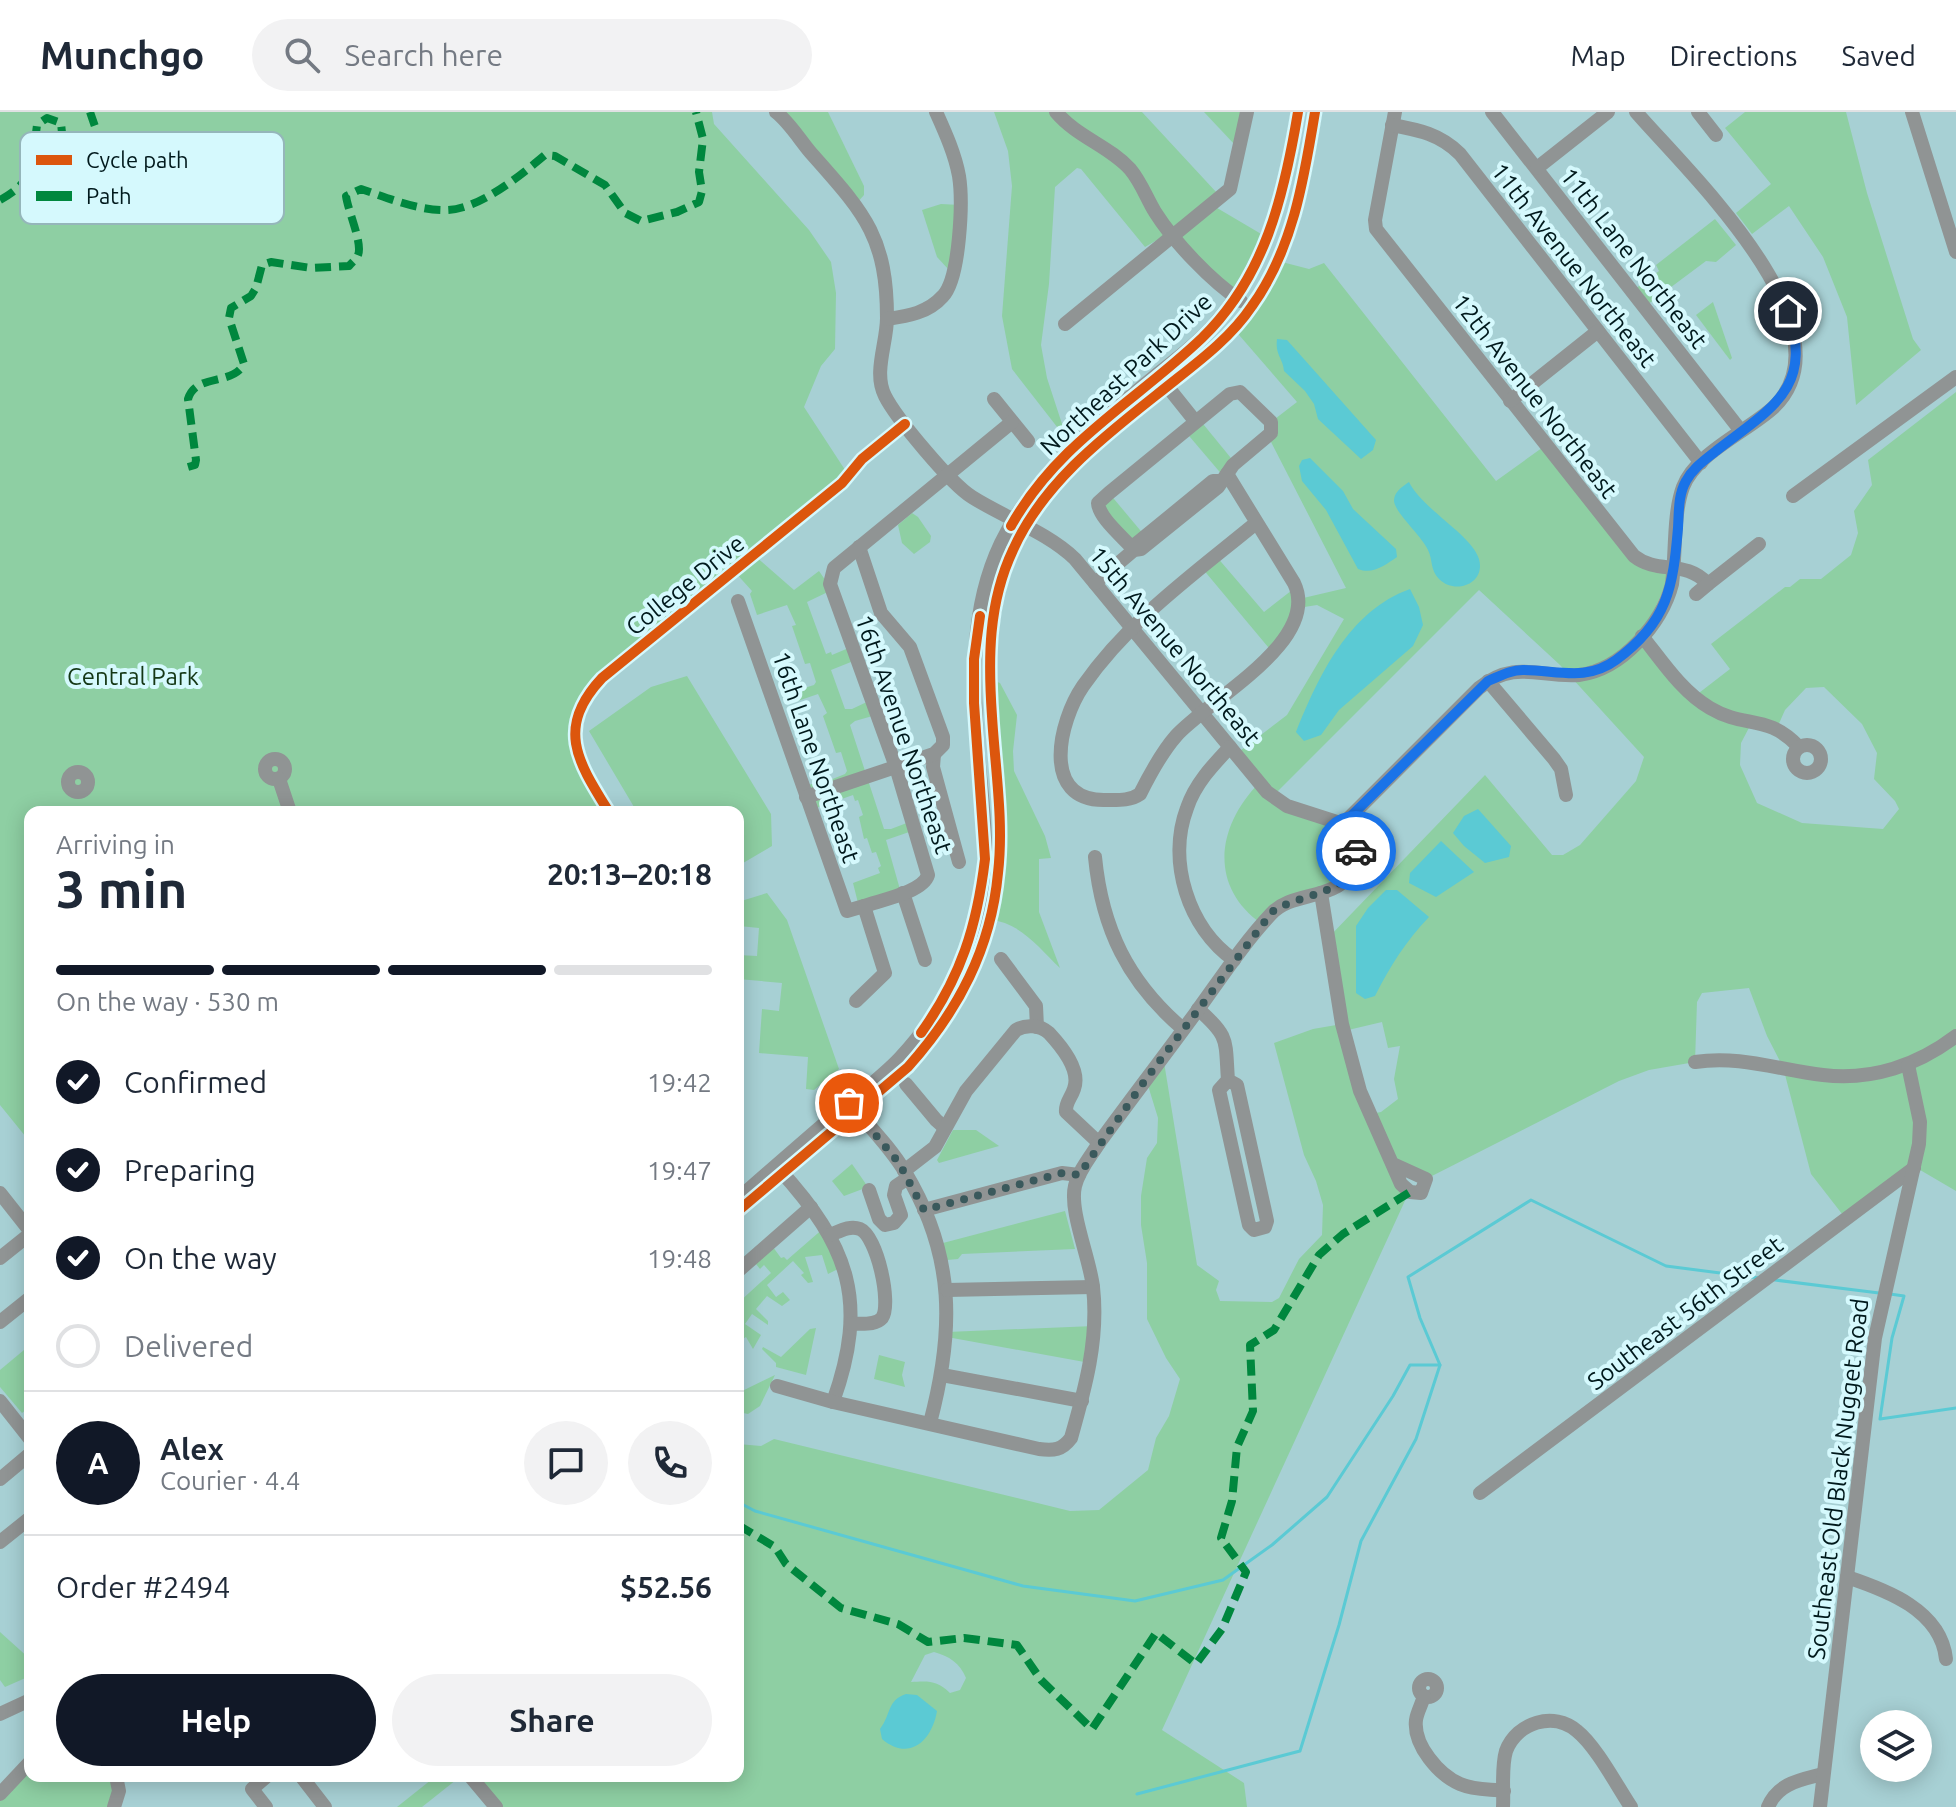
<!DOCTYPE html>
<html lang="en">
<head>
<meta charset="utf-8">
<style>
  body { margin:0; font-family:Ubuntu,sans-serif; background:#f2f2f3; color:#1f2937; height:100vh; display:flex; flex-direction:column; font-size:30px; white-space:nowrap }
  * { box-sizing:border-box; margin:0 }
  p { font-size:26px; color:#747a83 }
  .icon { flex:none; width:44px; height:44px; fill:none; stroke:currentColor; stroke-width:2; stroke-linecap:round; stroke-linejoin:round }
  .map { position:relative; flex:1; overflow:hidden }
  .details { position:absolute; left:24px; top:694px; width:720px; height:976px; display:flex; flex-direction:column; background:#fff; border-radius:16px; box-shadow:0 4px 20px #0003 }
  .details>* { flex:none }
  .controls { position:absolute; left:1860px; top:1598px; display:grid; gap:16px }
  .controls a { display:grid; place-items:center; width:72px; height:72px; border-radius:50%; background:#fff; box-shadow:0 4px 20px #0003; font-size:40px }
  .pin { position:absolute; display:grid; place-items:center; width:68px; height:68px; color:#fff; margin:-34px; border:4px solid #fff; border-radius:50%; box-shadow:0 2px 8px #0007 }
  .courier { position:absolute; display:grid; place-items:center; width:80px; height:80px; margin:-40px; border:6px solid #1a73e8; border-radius:50%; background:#fff; color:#222; box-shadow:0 2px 10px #0007 }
  .headline em { font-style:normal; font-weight:700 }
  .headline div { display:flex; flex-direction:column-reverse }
  .headline { display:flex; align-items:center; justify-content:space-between; height:136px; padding:0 32px }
  h1 { font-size:52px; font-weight:700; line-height:60px }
  .bar { display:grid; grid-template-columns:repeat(4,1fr); gap:12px 8px; align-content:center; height:96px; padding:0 32px }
  .bar i { height:10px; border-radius:6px; background:#e0e1e3 }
  .bar .current { background:#111827 }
  .bar p { grid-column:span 4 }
  .line { display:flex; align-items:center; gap:20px; padding:0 32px; border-top:2px solid #e0e1e3 }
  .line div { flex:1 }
  .round { display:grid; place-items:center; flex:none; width:84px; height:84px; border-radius:42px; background:#f2f2f3 }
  ol { padding:0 32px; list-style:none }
  li { display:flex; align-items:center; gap:24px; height:88px }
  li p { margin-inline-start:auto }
  li .icon { padding:8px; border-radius:50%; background:#111827; color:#fff; stroke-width:4 }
  li:last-child { color:#747a83 }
  li i { width:44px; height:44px; border:4px solid #e0e1e3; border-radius:50% }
  .action { display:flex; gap:16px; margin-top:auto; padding:16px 32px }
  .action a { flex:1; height:92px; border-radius:48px; background:#111827; color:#fff; font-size:32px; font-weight:700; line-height:92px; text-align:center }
  .action a+a { background:#f2f2f3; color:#1f2937 }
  header { display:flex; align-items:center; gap:48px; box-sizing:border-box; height:112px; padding:0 40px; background:#fff; border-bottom:2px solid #e0e1e3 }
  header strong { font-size:38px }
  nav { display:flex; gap:44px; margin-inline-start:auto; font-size:28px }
  .search { width:560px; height:72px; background:#f2f2f3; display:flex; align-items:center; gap:20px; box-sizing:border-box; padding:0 28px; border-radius:44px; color:#747a83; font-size:30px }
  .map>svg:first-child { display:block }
  .green { fill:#8ecfa3; fill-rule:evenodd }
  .water { fill:#5bcad4 }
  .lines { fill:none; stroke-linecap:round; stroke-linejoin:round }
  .stream { stroke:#5bcad4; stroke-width:3 }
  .minor { stroke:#909494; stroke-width:14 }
  .quiet { stroke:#00873e; stroke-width:8; stroke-dasharray:16 8; stroke-linecap:butt }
  .cycleway-casing { stroke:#d5f9fd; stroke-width:15 }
  .cycleway { stroke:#dc560d; stroke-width:10 }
  .done { stroke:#3a595c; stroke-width:8; stroke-dasharray:0 14.4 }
  .route { stroke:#1a73e8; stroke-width:10 }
  .labels { text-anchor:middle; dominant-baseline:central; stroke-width:8; stroke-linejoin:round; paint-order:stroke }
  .street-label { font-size:24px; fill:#00191c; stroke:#d5f9fd }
  .park-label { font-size:24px; fill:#143715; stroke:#d5f9fd }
  .key { fill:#d5f9fd; stroke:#95b6ba; stroke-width:2 }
  .key-label { font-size:22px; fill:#00191c }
</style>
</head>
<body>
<header>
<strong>Munchgo</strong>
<div class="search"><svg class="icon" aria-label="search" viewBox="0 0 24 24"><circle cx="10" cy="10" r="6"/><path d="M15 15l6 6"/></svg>Search here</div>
<nav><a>Map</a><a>Directions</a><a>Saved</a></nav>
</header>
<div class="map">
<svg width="1956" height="1695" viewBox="0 0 1956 1695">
  <rect width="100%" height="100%" fill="#a7d0d4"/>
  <!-- green -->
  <g class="green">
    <polygon points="0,0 712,0 714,12 809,118 831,150 836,181 835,237 821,254 804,295 849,364 754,443 794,478 819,459 832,478 807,490 826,542 831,540 832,543 851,535 856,548 831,558 845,597 852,597 871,588 876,603 855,609 850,613 884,717 891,717 912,709 915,718 886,728 901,781 859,795 853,771 880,761 878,756 881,754 876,740 872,741 867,726 864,727 859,705 863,703 858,688 855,689 853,683 811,698 803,675 823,668 825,670 845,662 847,659 841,640 836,641 823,604 827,601 818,582 789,592 785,582 814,573 816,570 810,551 805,552 792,514 796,513 787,493 757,503 750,482 752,479 734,459 602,566 574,625 609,700 30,700 30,1030 0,993"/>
    <polygon points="776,0 828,0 864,74 864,83 856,92"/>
    <polygon points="994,0 1142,0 1217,81 1212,93 1268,126 1236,185 1171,120 1145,135 1081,57 1077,56 1055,75 1049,172 1041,233 1047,266 1064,318 1061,320 1012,257 1002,204 1012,74 1008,39"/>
    <polygon points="1204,0 1241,0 1235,33"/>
    <polygon points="1745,0 1846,0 1867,81 1913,227 1921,238 1856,293 1847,205 1823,145 1789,94 1752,122 1736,101 1771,72 1725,16"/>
    <polygon points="941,92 960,93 949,158 937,145 922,98"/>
    <polygon points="1715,107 1736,133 1716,150 1706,149 1647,193 1635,177 1659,159 1656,153"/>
    <path d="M1278 149 1309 157 1324 151 1496 369 1546 333 1634 444 1674 455 1642 524 1695 584 1730 557 1711 532 1785 475H1790L1800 467H1821L1851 443 1858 421 1854 399 1872 373 1868 348 1956 280V1079L1915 1055 1846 1107 1811 1062 1783 955 1767 924 1749 876 1702 881 1697 890 1695 950 1649 958 1619 969 1426 1067 1394 1053 1409 1080 1162 1618 1244 1671 1247 1695H496L471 1664H738V1332L761 1334 774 1327 1070 1399 1099 1398 1148 1358 1156 1326 1169 1304 1180 1267 1166 1246 1147 1207V1151L1141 1113V1084L1147 1046 1157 1031 1158 1006 1146 967 1163 944 1197 1153 1219 1169 1216 1178 1220 1189 1272 1190 1279 1186 1299 1147 1322 1123 1323 1093 1316 1069 1304 1043 1274 931 1313 917 1342 912 1328 826 1485 663 1552 743H1563L1580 733 1636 669 1644 645 1560 553 1479 478 1273 684 1351 722V762L1295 787 1262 812C1208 774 1217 714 1259 671L1236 642 1287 603 1344 507 1317 493 1298 496 1273 541 1202 456 1216 444 1264 500 1296 475 1299 487 1346 476 1268 324 1271 310 1297 290 1233 216ZM1824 575 1862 612 1877 641 1874 667 1895 689 1899 697 1883 717 1802 711 1757 691 1740 653 1741 631 1752 610 1777 616 1785 598 1806 576ZM1382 910 1388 936 1400 934 1394 967 1398 987 1381 1000 1370 1002 1344 919ZM934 1540C949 1544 960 1551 966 1566L960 1578 950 1581C937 1568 928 1569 911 1570L925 1543Z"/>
    <polygon points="1713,190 1732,246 1730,248 1696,203"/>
    <polygon points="1199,307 1235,351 1224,365 1184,318"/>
    <polygon points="1109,381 1145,424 1136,432 1118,419 1101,387"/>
    <polygon points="912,401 918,405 931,424 930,430 914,442 902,431 898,413"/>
    <polygon points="687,564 771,702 772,734 738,754 738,700 637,700 589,619 651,575"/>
    <path d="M990 567 1000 571 1017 603 1013 639 1014 659 1045 724 1051 746 1039 747V800L1060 856C1039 836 1020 810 990 808L999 760Z"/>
    <polygon points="767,781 787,808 839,957 814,978 806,977 808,945 759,941 762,897 779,899 782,871 738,867 738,843 757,844 759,816 739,814 742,799 738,790"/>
    <polygon points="953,1018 976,1018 999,1034 939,1051 937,1048"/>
    <polygon points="852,1052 868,1075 844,1084 832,1069"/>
    <polygon points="1065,1099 1075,1137 962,1142 958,1147 947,1148 943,1131"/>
    <polygon points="825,1115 844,1154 828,1162 822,1143 805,1145 813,1170 808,1171 801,1163 804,1161 793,1149 767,1173 776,1185 783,1180 790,1188 782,1194 767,1184 756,1197 768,1209 768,1213 752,1202 745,1212 761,1223 753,1237 746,1225 738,1230 738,1191 771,1161 764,1153 760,1157 752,1147 770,1131 781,1146 784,1145 787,1148"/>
    <polygon points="1094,1214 1090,1251 947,1225 947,1220"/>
    <polygon points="816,1216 806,1263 776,1255 776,1251 762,1237 763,1235 781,1245 810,1217"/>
    <polygon points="30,1233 30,1295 22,1301 0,1275 0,1258"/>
    <polygon points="879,1243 905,1250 902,1263 905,1275 874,1267"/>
    <polygon points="775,1263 760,1294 748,1302 738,1300 738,1281"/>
    <polygon points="0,1520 30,1547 30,1564 5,1575 0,1568"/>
    <polygon points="30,1650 30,1664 116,1664 114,1695 0,1695 0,1682"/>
    <polygon points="436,1664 461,1664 422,1695 397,1695"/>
  </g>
  <!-- water -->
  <g class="water">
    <path d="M1277 227 1287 228 1376 328 1373 338 1361 347 1318 307 1314 292 1305 279 1284 259C1283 246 1275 243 1277 227Z"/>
    <path d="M1310 346 1343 379 1353 397 1396 437 1397 445C1385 453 1373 463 1358 457L1326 398 1302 369 1299 354 1302 348Z"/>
    <path d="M1409 370C1422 397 1472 423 1479 447 1486 472 1455 483 1439 467 1430 458 1433 448 1428 438 1422 424 1393 399 1394 388 1395 379 1402 375 1409 370Z"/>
    <path d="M1410 477 1419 495 1423 513 1413 534 1339 598 1321 623 1304 629 1296 620C1319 563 1349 499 1410 477Z"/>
    <polygon points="1478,697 1511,734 1509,745 1485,751 1464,734 1453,721 1464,704"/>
    <polygon points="1441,729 1474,760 1436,785 1409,771 1410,761"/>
    <path d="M1386 778H1397L1429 805C1406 829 1390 854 1375 884L1365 887 1356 881V814L1368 796Z"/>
    <path d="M906 1582 917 1583 937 1599C932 1629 909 1650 882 1627L880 1617C891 1603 887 1588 906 1582Z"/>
  </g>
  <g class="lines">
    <!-- stream -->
    <g class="stream">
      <polyline points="1775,1168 1879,1181"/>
      <polyline points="1890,1182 1904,1184 1892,1226 1880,1307 1956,1296"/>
      <polyline points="738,1390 755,1399 1023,1474 1135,1489 1223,1468 1272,1433 1327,1385 1393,1284 1410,1253 1440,1253"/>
      <polyline points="1137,1682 1300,1639 1339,1513 1361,1429 1416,1327 1440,1253 1420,1206 1408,1165 1531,1088 1666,1154 1759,1166"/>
    </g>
    <!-- minor -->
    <g class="minor">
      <path d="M776 0C789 10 800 28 811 41 863 100 887 123 887 206 887 231 873 261 885 284 896 306 951 372 972 385 1005 406 1047 420 1075 447L1267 680 1287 694 1343 712"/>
      <path d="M1056 0C1077 25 1109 34 1130 57 1141 70 1146 85 1155 100 1174 130 1211 169 1241 189"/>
      <path d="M1395 0 1375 108 1376 117 1634 444C1658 463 1685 447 1708 472L1759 432"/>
      <polyline points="1492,0 1741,319"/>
      <polyline points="1698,0 1716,23"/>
      <polyline points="1912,0 1956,140"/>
      <path d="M1392 13C1419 18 1440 22 1460 42L1701 351"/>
      <polyline points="1537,56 1608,0"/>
      <path d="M887 207C908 204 928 201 943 184 960 166 963 89 959 64 955 42 945 20 936 0"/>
      <polyline points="1065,212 1230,77 1247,0"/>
      <polyline points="1163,269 1195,309"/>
      <polyline points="994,287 1028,329"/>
      <polyline points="1510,289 1598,219"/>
      <path d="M1227 362 1294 471C1322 529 1208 588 1176 624 1161 641 1150 662 1140 682 1130 689 1118 688 1105 688 1040 689 1059 609 1083 574 1129 508 1194 462 1256 411"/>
      <polyline points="1793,384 1956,265"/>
      <path d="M1095 471 1134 438 1141 437 1218 375 1233 353 1271 321V310L1240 280 1230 282 1109 381 1098 391C1099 406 1123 425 1134 438L1136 432 1213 369H1220"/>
      <polyline points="1696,482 1708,472"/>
      <polyline points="738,489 847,799 864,794"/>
      <path d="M1642 524C1662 549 1682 580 1710 596 1745 617 1767 601 1799 635"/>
      <polyline points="1488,569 1554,647 1561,657 1566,683"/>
      <circle cx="1807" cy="647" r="14"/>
      <path d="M1230 635C1212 654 1195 672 1187 696 1167 749 1188 816 1234 848"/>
      <polyline points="934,642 933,655 959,750"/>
      <circle cx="275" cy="657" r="10"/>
      <circle cx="78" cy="670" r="10"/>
      <polyline points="279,667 290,700"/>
      <polyline points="806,685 934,642 943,633 943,625 910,535 881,501 859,435"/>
      <path d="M609 700C578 650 555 616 602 566L842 371 862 347 905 312"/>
      <path d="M1095 745C1102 817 1128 870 1183 917"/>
      <polyline points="903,781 925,848"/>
      <polyline points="1321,781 1342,912 1360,979 1401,1072 1410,1080 1421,1081 1426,1067 1393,1052"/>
      <polyline points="1001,847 1036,894 1037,915"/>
      <path d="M856 889 885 861 864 794C881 788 923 780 928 763L896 655 830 472 834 456 1012 310"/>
      <path d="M1198 897C1230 925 1225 928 1228 968L1219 978 1249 1113 1254 1118 1265 1115 1267 1109 1264 1095 1237 973 1228 968"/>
      <path d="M1695 950C1740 943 1779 958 1823 963 1872 969 1918 953 1956 924"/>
      <polyline points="906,972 936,1008 945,1016"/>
      <path d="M851 993C869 1014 891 1036 905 1060 956 1144 954 1220 930 1311"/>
      <path d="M779 1057C849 1134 869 1189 833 1290"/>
      <path d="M904 1059 935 1035 966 979 1016 918C1026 912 1040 913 1049 921 1062 935 1081 958 1074 977 1071 986 1065 991 1066 1000L1099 1031"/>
      <polyline points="869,1078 879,1107 885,1113 894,1111 901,1103 894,1083 896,1074 908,1066"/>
      <polyline points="0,1081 30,1119"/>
      <path d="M738 1087C774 1055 810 1024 846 993 864 978 884 963 900 946 949 894 984 818 985 746 986 712 981 677 978 642 973 571 969 498 1001 431 1035 361 1095 314 1154 265 1174 249 1196 233 1213 214 1268 153 1285 79 1298 0"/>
      <polyline points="924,1098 1062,1061 1079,1063"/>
      <path d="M738 1099 908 955C958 899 991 837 998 761 1004 710 995 655 992 604 988 547 988 491 1013 438 1045 366 1114 317 1174 269 1202 247 1232 224 1252 194 1293 137 1304 67 1315 0"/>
      <path d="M830 1123C840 1119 850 1113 860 1117 877 1124 892 1192 882 1206 875 1214 861 1211 851 1212"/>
      <polyline points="0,1146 30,1122"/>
      <polyline points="738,1159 811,1095"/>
      <polyline points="947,1178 1093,1175"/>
      <polyline points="0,1210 30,1186"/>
      <polyline points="942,1263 1082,1289"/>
      <path d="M777 1274 833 1290 1039 1337C1054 1339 1062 1338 1071 1326 1085 1277 1099 1227 1093 1175 1090 1147 1069 1099 1075 1074 1079 1058 1091 1044 1099 1031 1131 987 1165 943 1197 899 1221 866 1243 832 1271 802 1292 779 1331 789 1351 762 1363 745 1354 726 1343 712L1479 576C1515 547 1540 566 1579 563 1622 558 1662 511 1672 472 1676 442 1673 402 1683 375 1696 341 1748 319 1774 295 1855 216 1686 58 1636 0"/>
      <polyline points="0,1289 30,1327"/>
      <polyline points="0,1367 30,1342"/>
      <polyline points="1480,1381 1914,1056"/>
      <polyline points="0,1430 30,1406"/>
      <path d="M1847 1465C1886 1478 1941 1498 1946 1547"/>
      <circle cx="1428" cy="1576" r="9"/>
      <path d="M1424 1584C1422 1592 1417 1600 1416 1608 1413 1633 1439 1663 1460 1672 1474 1678 1489 1677 1504 1679"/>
      <polyline points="0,1602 30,1588"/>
      <polyline points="301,1664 325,1695"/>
      <polyline points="470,1664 496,1695"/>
      <polyline points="0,1682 30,1650"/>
      <polyline points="114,1695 119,1679 116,1664"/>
      <polyline points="266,1695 252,1677 267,1664"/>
      <path d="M1503 1695C1504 1678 1501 1656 1506 1639 1517 1610 1554 1599 1577 1619 1596 1634 1617 1674 1631 1695"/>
      <path d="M1768 1695C1778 1671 1800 1668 1823 1662"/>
      <polyline points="1820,1695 1875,1226 1919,1032 1920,1010 1908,953"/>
    </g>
    <!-- quiet -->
    <g class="quiet">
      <path d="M0 88C38 67 32 50 37 13L47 6 61 11 62 21 57 36 63 51 56 65 60 72 71 79 85 94 108 99 118 96 119 84 90 0"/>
      <path d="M188 355 195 353 196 348 188 287C196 261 232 274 244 252L229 206 231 196 251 184 256 176 262 153 271 150 311 156 349 154C352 150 356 148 358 143 363 132 348 99 346 84L361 77C388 86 419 99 447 98 480 97 521 63 545 43L555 44 605 73 625 101 641 109 677 100 699 90 702 79 699 60 703 27 696 0"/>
      <polyline points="738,1413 775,1435 786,1452 841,1496 898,1512 928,1530 964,1526 1017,1533 1041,1568 1092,1617 1156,1521 1196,1552 1222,1517 1246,1460 1221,1426 1232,1389 1237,1335 1253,1299 1250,1233 1274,1218 1319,1143 1343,1122 1410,1080"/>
    </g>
    <!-- cycleway casing -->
    <g class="cycleway-casing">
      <g id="cycleway">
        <path d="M1011 414C1058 330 1135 290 1202 226 1265 165 1284 84 1298 0"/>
        <path d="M609 700C578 650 555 616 602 566L842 371 862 347 905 312"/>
        <path d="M921 921C961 865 977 814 985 747L974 591V547L980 504"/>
        <path d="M738 1099 908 955C958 899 991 837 998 761 1004 710 995 655 992 604 988 547 988 491 1013 438 1045 366 1114 317 1174 269 1202 247 1232 224 1252 194 1293 137 1304 67 1315 0"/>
      </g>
    </g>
    <!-- cycleway -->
    <use href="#cycleway" class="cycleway"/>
  </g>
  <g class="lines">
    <!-- done -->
    <path class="done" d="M849 991 899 1051 924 1098 1062 1061 1079 1063 1146 967 1272 800C1299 780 1358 784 1356 739"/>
    <!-- route -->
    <path class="route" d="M1356 739 1351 722 1343 712 1488 569C1500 564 1510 558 1523 558 1557 558 1586 570 1616 548 1668 510 1673 475 1678 416 1679 400 1678 383 1686 369 1693 356 1705 348 1716 339 1771 296 1814 277 1788 199"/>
  </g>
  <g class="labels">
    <!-- street labels -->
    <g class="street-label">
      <text transform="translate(1634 146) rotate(52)">11th Lane Northeast</text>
      <text transform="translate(1574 153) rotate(52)">11th Avenue Northeast</text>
      <text transform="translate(1126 262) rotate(-43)">Northeast Park Drive</text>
      <text transform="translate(1535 284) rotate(52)">12th Avenue Northeast</text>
      <text transform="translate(685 473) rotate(-39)">College Drive</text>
      <text transform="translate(1175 534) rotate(50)">15th Avenue Northeast</text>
      <text transform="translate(904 622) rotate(71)">16th Avenue Northeast</text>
      <text transform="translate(816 645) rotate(71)">16th Lane Northeast</text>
      <text transform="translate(1685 1201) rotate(-37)">Southeast 56th Street</text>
      <text transform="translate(1838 1367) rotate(-83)">Southeast Old Black Nugget Road</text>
    </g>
    <!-- park labels -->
    <g class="park-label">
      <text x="133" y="564">Central Park</text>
    </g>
  </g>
  <!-- legend -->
  <rect x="20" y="20" width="264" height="92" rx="12" class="key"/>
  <rect x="36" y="43" width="36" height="10" fill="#dc560d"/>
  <rect x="36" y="79" width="36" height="10" fill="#00873e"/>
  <g class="key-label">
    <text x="86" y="56">Cycle path</text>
    <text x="86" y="92">Path</text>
  </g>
</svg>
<div class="controls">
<a><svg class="icon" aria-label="layers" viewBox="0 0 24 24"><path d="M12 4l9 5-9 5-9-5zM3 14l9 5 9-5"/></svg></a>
</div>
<div class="pin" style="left:849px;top:991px;background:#ea580c"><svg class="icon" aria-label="bag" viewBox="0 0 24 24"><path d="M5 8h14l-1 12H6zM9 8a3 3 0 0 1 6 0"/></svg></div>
<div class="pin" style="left:1788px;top:199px;background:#1f2937"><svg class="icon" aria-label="home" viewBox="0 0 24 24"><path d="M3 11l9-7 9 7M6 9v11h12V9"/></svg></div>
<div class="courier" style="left:1356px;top:739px"><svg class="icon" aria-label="car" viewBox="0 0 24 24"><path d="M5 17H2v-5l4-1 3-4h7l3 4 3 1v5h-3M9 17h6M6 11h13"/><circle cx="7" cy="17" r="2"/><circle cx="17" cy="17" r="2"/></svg></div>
<section class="details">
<div class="headline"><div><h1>3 min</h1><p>Arriving in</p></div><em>20:13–20:18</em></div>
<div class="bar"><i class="current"></i><i class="current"></i><i class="current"></i><i></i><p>On the way · 530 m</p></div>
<ol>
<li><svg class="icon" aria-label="check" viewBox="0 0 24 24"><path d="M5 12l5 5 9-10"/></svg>Confirmed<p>19:42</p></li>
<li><svg class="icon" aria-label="check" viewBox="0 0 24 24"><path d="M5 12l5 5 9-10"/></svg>Preparing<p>19:47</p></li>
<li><svg class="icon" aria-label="check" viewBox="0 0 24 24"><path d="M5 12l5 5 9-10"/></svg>On the way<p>19:48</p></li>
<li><i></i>Delivered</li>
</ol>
<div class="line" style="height:144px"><b class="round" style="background:#111827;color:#fff">A</b><div><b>Alex</b><p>Courier · 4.4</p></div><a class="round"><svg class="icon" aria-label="chat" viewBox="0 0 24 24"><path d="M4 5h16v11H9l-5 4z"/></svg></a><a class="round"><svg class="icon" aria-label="phone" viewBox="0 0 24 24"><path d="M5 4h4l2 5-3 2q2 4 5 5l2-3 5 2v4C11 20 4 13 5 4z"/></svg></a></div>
<div class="line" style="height:104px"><div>Order #2494</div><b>$52.56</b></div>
<div class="action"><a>Help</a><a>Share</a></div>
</section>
</div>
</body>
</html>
